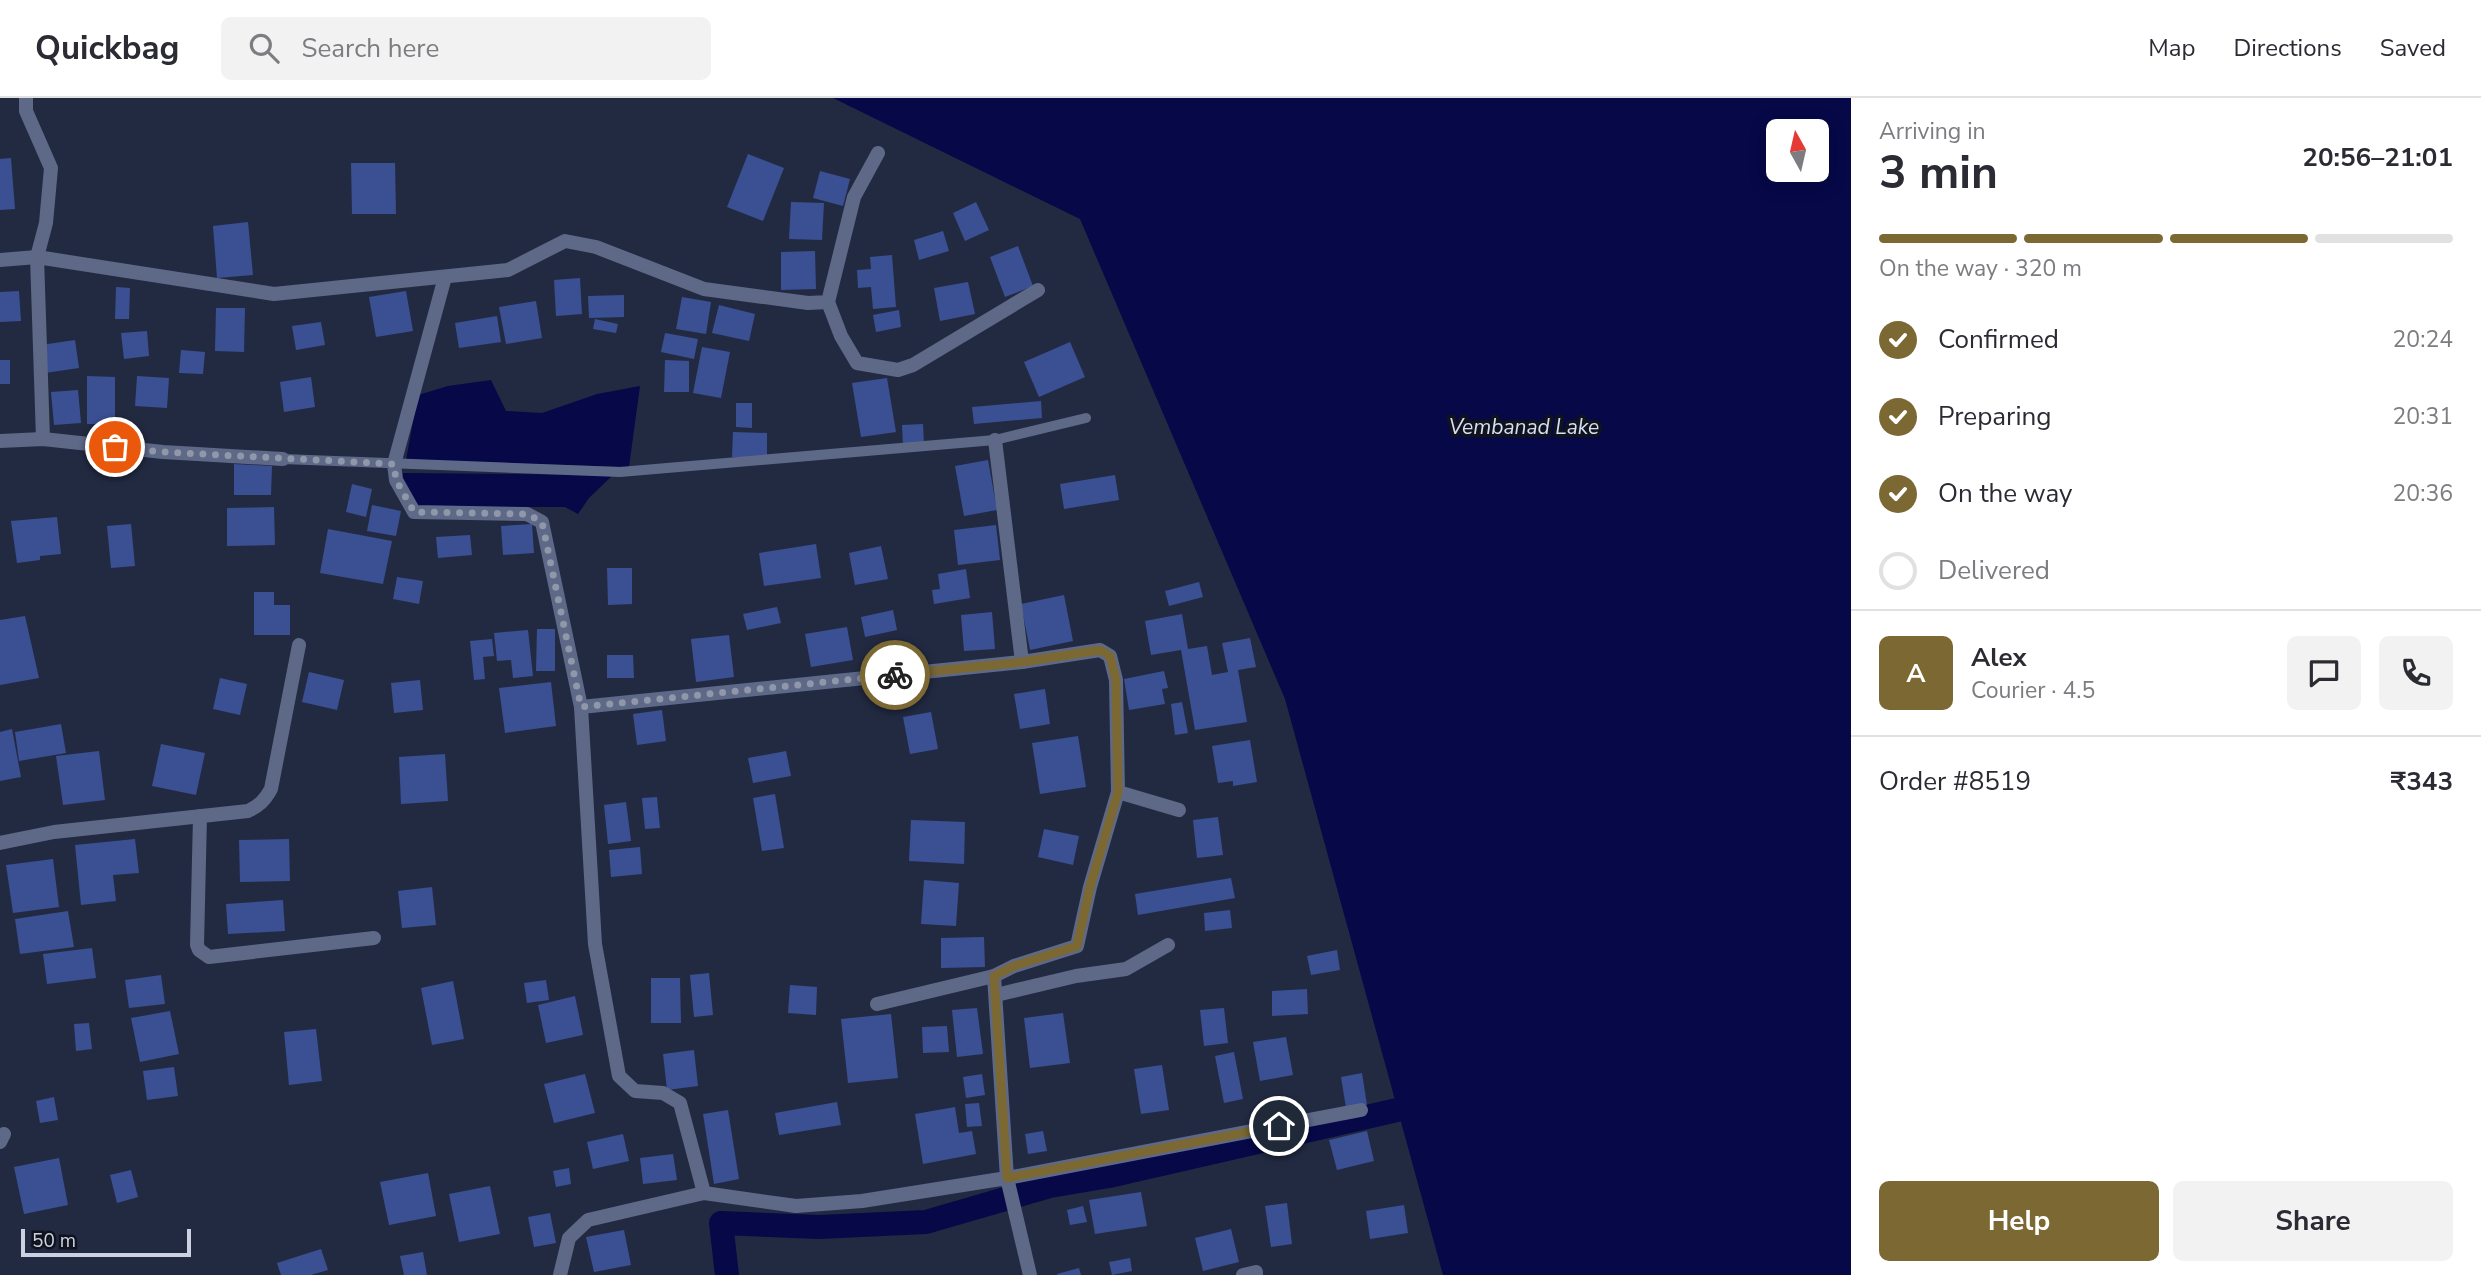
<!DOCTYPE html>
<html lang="en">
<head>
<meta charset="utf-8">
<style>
  body { margin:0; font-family:"Nunito Sans",sans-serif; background:#f2f2f3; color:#2b2b33; height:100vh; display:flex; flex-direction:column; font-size:26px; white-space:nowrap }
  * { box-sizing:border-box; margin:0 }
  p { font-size:23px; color:#7c7c81 }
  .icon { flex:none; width:38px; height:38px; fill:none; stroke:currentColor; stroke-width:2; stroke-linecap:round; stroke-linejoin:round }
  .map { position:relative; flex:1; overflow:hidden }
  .drawer { display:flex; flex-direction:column; background:#fff; width:630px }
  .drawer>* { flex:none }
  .needle { width:46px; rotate:352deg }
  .buttons { position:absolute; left:1766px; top:21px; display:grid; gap:14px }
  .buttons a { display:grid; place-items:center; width:63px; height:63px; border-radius:10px; background:#fff; box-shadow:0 4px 18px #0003; font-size:35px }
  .scale { position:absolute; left:21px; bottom:18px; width:170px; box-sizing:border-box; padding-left:7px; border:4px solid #cbd1e1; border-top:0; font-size:19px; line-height:24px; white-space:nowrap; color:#cbd1e1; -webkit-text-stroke:5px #10131e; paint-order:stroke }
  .pin { position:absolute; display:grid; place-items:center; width:60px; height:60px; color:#fff; margin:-30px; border:4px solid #fff; border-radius:50%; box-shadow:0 2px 7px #0007 }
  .courier { position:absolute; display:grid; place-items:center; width:70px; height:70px; margin:-35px; border:5px solid #7b6833; border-radius:50%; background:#fff; color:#222; box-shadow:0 2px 9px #0007 }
  .summary em { font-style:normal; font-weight:700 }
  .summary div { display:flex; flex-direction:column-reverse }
  .summary { display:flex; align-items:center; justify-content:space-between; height:119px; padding:0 28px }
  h1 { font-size:46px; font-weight:700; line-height:52px }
  .bar { display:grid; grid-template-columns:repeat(4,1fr); gap:10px 7px; align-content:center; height:84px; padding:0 28px }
  .bar i { height:9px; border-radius:5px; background:#e1e1e2 }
  .bar .selected { background:#7b6833 }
  .bar p { grid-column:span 4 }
  .line { display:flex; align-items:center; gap:18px; padding:0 28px; border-top:2px solid #e1e1e2 }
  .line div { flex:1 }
  .round { display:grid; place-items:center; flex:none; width:74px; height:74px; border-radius:10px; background:#f2f2f3 }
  ol { padding:0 28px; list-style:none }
  li { display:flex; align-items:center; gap:21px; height:77px }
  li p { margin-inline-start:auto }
  li .icon { padding:7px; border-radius:50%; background:#7b6833; color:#fff; stroke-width:4 }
  li:last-child { color:#7c7c81 }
  li i { width:38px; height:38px; border:4px solid #e1e1e2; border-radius:50% }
  .action { display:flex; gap:14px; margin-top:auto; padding:14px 28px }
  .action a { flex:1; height:80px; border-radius:10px; background:#7b6833; color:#fff; font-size:28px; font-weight:700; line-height:80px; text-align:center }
  .action a+a { background:#f2f2f3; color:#2b2b33 }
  header { display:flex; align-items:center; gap:42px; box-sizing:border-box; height:98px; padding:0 35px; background:#fff; border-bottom:2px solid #e1e1e2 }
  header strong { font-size:33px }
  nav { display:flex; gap:38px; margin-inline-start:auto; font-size:24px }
  .search { width:490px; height:63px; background:#f2f2f3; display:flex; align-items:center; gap:18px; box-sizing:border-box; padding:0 24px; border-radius:10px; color:#7c7c81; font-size:26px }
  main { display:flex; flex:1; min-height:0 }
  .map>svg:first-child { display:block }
  .water { fill:#060848; fill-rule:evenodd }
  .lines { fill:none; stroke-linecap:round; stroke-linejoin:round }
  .canal { stroke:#060848; stroke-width:24 }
  .building { fill:#3b4f93 }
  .lane { stroke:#5e6988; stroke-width:10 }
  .street { stroke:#5e6988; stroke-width:14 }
  .done { stroke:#9097a9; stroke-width:7; stroke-dasharray:0 12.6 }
  .route { stroke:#7b6833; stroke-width:9 }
  .labels { text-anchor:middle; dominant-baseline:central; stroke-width:7; stroke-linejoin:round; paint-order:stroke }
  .water-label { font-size:21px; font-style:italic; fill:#d7dff3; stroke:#10131e }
</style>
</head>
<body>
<header>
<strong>Quickbag</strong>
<div class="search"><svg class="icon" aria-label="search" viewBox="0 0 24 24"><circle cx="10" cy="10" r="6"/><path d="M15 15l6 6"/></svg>Search here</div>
<nav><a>Map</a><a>Directions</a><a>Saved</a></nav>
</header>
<main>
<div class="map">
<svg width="1851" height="1177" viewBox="0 0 1851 1177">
  <rect width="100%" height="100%" fill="#222a42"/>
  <!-- water -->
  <g class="water">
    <path d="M833 0H1851V1177H1443L1285 601 1080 121ZM1778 33H1816V72H1778Z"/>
    <polygon points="491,282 506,313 542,315 597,296 640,288 629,369 406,362 418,297 448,288"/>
    <path d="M403 375 613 377 589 400 578 416 565 409H420C411 398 402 390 403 375Z"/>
  </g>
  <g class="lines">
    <!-- canal -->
    <polyline class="canal" points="727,1177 721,1125 819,1129 926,1124 1050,1088 1109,1078 1397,1012"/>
  </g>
  <!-- building -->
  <g class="building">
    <polygon points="748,56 784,70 763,123 727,109"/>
    <polygon points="11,60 15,111 0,112 0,61"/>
    <polygon points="351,65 395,65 396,116 352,116"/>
    <polygon points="820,73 850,81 843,108 813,100"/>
    <polygon points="791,104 824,105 822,142 789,141"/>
    <polygon points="976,104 989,132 965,143 953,115"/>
    <polygon points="248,124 253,177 217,180 213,128"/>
    <polygon points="943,133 949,153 919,162 914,142"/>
    <polygon points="1018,148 1033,188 1005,199 990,159"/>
    <polygon points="815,153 816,191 781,192 781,154"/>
    <polygon points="892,157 896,209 873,211 871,189 858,190 857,172 871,171 870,159"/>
    <polygon points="580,180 582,216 556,218 554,182"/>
    <polygon points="968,184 975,216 940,223 934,190"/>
    <polygon points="116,189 130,190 129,221 115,221"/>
    <polygon points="19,193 21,223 0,224 0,194"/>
    <polygon points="406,193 413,233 376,239 369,199"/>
    <polygon points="624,197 624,219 589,220 588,198"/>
    <polygon points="682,199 711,204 706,236 676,231"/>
    <polygon points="536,203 542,240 506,246 499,209"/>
    <polygon points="719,207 755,216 749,243 712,235"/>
    <polygon points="216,210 245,210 244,254 215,253"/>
    <polygon points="899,212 901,229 876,234 873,217"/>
    <polygon points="497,218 501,244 459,250 455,225"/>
    <polygon points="595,221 618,226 616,235 593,231"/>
    <polygon points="321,224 325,247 296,252 292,228"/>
    <polygon points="147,233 149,258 124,261 121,235"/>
    <polygon points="665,235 698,241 694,261 661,254"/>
    <polygon points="75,242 79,270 45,275 41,247"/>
    <polygon points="1070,244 1085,279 1039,299 1024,264"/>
    <polygon points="702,249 730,254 721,300 693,295"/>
    <polygon points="181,252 205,254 203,276 179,275"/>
    <rect x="0" y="262" width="10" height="24"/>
    <polygon points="665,262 689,263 689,294 664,294"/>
    <polygon points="87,278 115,279 115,326 87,326"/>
    <polygon points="137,278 169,280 167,310 135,308"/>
    <polygon points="311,279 315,309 284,314 280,284"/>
    <polygon points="887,280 896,334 861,339 852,285"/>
    <polygon points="78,292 81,325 54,327 51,294"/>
    <polygon points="1041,303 1042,320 974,326 972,309"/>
    <polygon points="736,305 752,305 752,330 736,329"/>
    <polygon points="923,326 924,346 903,347 902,327"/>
    <polygon points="733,334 767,335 767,360 732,359"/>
    <polygon points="988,362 997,412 964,418 955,368"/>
    <polygon points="234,366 272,368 271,397 234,397"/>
    <polygon points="1115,377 1119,402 1064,411 1060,386"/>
    <polygon points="352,386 372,391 366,419 346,414"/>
    <polygon points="372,407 401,413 396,438 367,433"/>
    <polygon points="274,409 275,447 227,448 227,410"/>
    <polygon points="57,419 61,456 40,458 40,462 17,465 11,423"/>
    <polygon points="131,426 135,468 111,470 107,428"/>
    <polygon points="532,426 534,455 503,457 501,428"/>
    <polygon points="996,427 1000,462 958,467 954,432"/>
    <polygon points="328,431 392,443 383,486 320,475"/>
    <polygon points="470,437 472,457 438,460 436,439"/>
    <polygon points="816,446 821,480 764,488 759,455"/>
    <polygon points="881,448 888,481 855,487 849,455"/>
    <polygon points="607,470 632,470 632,506 608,507"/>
    <polygon points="966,471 970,500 934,506 932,492 940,491 938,476"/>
    <polygon points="397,479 423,483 419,506 393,501"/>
    <polygon points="1199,484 1203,499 1169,508 1165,493"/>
    <polygon points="254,494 274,494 274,507 290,507 290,537 254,537"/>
    <polygon points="1064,497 1073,543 1030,552 1021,506"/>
    <polygon points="777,509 781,525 747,532 743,516"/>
    <polygon points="893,512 897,532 865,539 861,519"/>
    <polygon points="992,514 995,551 964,553 961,517"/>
    <polygon points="1182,516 1188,551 1207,548 1212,577 1228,574 1222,545 1250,540 1256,569 1238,572 1247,624 1195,632 1181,552 1151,557 1145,523"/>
    <polygon points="25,518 39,580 0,587 0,522"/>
    <polygon points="847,529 853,562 811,569 805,536"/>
    <polygon points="537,531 555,531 555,573 536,573"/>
    <polygon points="528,532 533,578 513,580 511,562 497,563 494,535"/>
    <polygon points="729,537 734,579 696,584 691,541"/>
    <polygon points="492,541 494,558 483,559 485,581 474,582 470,543"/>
    <polygon points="607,557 633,557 634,580 607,580"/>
    <polygon points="1164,573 1168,590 1162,591 1165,606 1129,612 1124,581"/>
    <polygon points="309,574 344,582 337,612 302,604"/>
    <polygon points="220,580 247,586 240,617 213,611"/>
    <polygon points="420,582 423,612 394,615 391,585"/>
    <polygon points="551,584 556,628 505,635 499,590"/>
    <polygon points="1045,591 1050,626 1020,631 1014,596"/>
    <polygon points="1182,604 1188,635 1175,637 1171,606"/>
    <polygon points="662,612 666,643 637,647 633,616"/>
    <polygon points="931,614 938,651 910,656 903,619"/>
    <polygon points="61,626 66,655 19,663 15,634"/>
    <polygon points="12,631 21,679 0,683 0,634"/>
    <polygon points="1078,638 1086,689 1040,696 1032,645"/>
    <polygon points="1250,642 1257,684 1233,688 1233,683 1218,685 1212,648"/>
    <polygon points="161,646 205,655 196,697 152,688"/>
    <polygon points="99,653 105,702 63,707 56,658"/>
    <polygon points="786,653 791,678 753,685 748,660"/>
    <polygon points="445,656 448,703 401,706 399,659"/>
    <polygon points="775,696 784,750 762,753 753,700"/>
    <polygon points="657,699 660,730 645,731 642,700"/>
    <polygon points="626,704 631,743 608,746 604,707"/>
    <polygon points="1218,719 1223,757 1197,760 1193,722"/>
    <polygon points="911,722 965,724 964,766 909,763"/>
    <polygon points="1044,731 1079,738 1073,767 1038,759"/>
    <polygon points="135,741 139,775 113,777 116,803 81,807 75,747"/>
    <polygon points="289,741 290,783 240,784 239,742"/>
    <polygon points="640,749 642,776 611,779 609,752"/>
    <polygon points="53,761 59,809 13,815 6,767"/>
    <polygon points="1231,780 1235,800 1138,817 1135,796"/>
    <polygon points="924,782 959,785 956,828 921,826"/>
    <polygon points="432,789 436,827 402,830 398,793"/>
    <polygon points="283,802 285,833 228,836 226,806"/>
    <polygon points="1230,812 1232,830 1205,833 1204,815"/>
    <polygon points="68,813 74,849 20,856 15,821"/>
    <polygon points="984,839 985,869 941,870 941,840"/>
    <polygon points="92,850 96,880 47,886 43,856"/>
    <polygon points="1337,852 1340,872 1311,877 1307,858"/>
    <polygon points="709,875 713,917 694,919 690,877"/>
    <polygon points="161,877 165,906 129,910 125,882"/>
    <polygon points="651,880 680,880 681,925 651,925"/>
    <polygon points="546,882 549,902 527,905 524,885"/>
    <polygon points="453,883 464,941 432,947 421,890"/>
    <polygon points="790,887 817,889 816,917 788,915"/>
    <polygon points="1307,891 1308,916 1272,918 1272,893"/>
    <polygon points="575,898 583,937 546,945 538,907"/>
    <polygon points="977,910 983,956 957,959 952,912"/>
    <polygon points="1224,910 1228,945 1204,948 1200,912"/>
    <polygon points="170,913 179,956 140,964 131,920"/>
    <polygon points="1063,915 1070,965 1030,970 1024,920"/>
    <polygon points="891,916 898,980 848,985 841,921"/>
    <polygon points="89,925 92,951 76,953 74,926"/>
    <polygon points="947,928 949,954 923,955 922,929"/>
    <polygon points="316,931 322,983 289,987 284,934"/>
    <polygon points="1286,939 1293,977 1260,983 1253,944"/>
    <polygon points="694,952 698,988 667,992 663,956"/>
    <polygon points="1234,954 1243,1001 1224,1005 1215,958"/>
    <polygon points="1162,967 1169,1012 1141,1016 1134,971"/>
    <polygon points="174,969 178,998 147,1002 143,973"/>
    <polygon points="1362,975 1367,1007 1346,1010 1341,979"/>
    <polygon points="585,976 595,1015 554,1025 544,986"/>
    <polygon points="982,976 985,997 966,1000 963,979"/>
    <polygon points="54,999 58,1022 40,1025 36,1003"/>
    <polygon points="837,1004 841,1027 779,1037 775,1015"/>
    <polygon points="979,1005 982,1028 967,1029 965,1006"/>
    <polygon points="955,1009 959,1035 972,1033 976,1056 923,1066 915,1016"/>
    <polygon points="728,1012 739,1081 714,1086 703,1016"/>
    <polygon points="1043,1033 1047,1053 1028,1056 1025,1036"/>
    <polygon points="1367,1033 1374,1063 1337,1072 1329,1042"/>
    <polygon points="623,1036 629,1063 593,1071 587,1044"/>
    <polygon points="673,1056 677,1082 643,1086 640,1060"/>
    <polygon points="59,1060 68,1107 24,1116 14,1069"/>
    <polygon points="569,1070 571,1086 556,1089 553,1073"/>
    <polygon points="131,1072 138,1099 117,1105 110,1077"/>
    <polygon points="428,1075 436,1118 389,1127 380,1084"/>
    <polygon points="490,1088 500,1136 459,1144 449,1096"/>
    <polygon points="1141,1094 1147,1128 1095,1136 1089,1102"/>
    <polygon points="1287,1105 1292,1146 1271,1149 1265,1108"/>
    <polygon points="1404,1107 1408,1135 1370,1141 1366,1113"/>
    <polygon points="1083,1108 1087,1124 1070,1127 1067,1112"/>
    <polygon points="550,1115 556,1145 534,1149 528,1119"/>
    <polygon points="1231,1131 1239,1164 1203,1173 1195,1140"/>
    <polygon points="624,1132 631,1167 594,1174 586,1139"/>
    <polygon points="321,1151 328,1172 311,1177 281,1177 277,1165"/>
    <polygon points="423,1154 427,1177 404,1177 400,1158"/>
    <polygon points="1130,1160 1132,1173 1112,1177 1109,1164"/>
    <polygon points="1079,1170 1081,1177 1057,1177 1057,1176"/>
  </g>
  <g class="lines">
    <!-- lane -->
    <polyline class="lane" points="283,361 620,374 995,342 1086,320"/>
    <!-- street -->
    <g class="street">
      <polyline points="26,0 26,13 51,70 46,125 37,159 43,341"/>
      <polyline points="0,162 37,159 274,196 508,172 565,143 596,149 704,191 808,205 828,204 854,99 878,55"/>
      <polyline points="445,179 394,366 396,382 414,414 527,416 542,424 581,609 595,846 619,978 635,993 663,995 680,1005 704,1095 796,1108 862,1103 1007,1080 1030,1177"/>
      <polyline points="828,204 841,238 857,265 898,272 913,267 1038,192"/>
      <polyline points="995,342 1022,564 1100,552 1110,558 1116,582 1118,694 1090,789 1077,848 1014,868 994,878 1007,1080 1361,1012"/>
      <polyline points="0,343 43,341 163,354 283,361"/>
      <polyline points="581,609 1022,564"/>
      <polyline points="1118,694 1179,712"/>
      <polyline points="200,718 197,847 199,852 209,859 374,840"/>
      <path d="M0 745 54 734 248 713C259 708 265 702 271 691L299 547"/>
      <polyline points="996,897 1076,878 1126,871 1168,847"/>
      <polyline points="877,906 994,878"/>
      <polyline points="0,1044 4,1036"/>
      <polyline points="560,1177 569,1140 588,1122 704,1095"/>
      <polyline points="1243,1177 1256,1174 1256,1177"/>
    </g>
  </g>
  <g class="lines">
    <!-- done -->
    <polyline class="done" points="115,349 163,354 394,366 396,382 414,414 527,416 542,424 581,609 895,577"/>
    <!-- route -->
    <polyline class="route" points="895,577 1022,564 1100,552 1110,558 1116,582 1118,694 1090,789 1077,848 1014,868 994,878 1007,1080 1279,1028"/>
  </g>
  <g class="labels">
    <!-- water labels -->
    <g class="water-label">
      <text x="1524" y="329">Vembanad Lake</text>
    </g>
  </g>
</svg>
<div class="buttons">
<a><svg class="needle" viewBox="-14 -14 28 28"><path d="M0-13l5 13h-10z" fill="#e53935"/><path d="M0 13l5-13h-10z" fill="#7c7c81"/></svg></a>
</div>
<div class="scale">50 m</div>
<div class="pin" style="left:115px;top:349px;background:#ea580c"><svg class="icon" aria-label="bag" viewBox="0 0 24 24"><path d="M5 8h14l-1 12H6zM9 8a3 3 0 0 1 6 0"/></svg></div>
<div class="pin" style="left:1279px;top:1028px;background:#1f2937"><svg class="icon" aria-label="home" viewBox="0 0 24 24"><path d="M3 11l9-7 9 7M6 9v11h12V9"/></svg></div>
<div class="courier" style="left:895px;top:577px"><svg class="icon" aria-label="bike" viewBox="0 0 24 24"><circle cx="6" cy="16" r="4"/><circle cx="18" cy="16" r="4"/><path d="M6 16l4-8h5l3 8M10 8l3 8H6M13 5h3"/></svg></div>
</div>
<section class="drawer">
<div class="summary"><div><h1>3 min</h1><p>Arriving in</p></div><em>20:56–21:01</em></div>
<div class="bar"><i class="selected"></i><i class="selected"></i><i class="selected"></i><i></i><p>On the way · 320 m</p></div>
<ol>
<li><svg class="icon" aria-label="check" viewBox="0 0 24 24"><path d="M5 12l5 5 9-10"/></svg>Confirmed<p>20:24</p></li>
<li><svg class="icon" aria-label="check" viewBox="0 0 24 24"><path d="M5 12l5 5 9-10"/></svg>Preparing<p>20:31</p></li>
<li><svg class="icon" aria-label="check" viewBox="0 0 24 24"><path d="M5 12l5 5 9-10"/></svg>On the way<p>20:36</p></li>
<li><i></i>Delivered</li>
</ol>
<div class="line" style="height:126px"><b class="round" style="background:#7b6833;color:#fff">A</b><div><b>Alex</b><p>Courier · 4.5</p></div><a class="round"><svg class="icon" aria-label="chat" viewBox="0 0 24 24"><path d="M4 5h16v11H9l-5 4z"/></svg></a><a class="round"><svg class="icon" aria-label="phone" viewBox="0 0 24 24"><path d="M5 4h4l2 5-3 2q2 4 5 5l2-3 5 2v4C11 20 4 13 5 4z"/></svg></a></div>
<div class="line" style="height:91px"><div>Order #8519</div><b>₹343</b></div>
<div class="action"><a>Help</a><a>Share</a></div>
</section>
</main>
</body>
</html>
